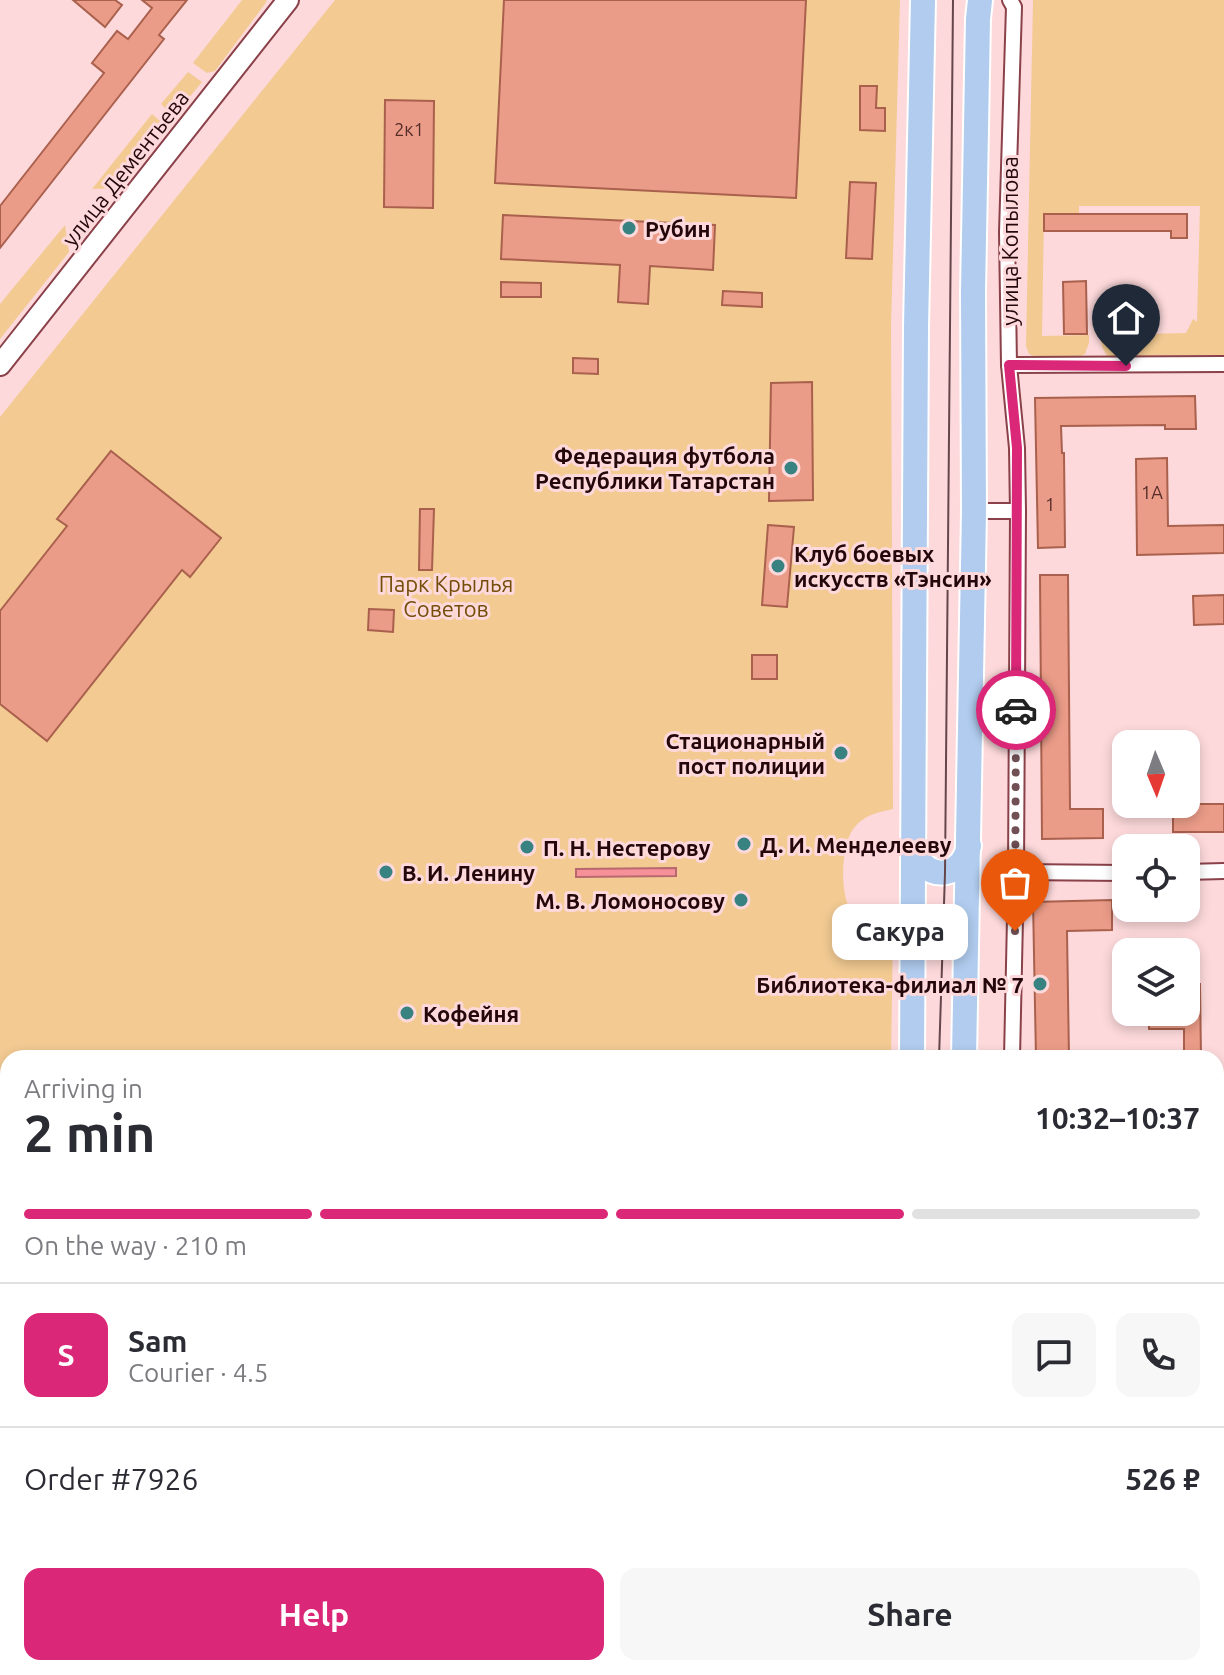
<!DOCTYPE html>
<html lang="en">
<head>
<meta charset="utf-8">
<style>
  body { margin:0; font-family:Ubuntu,sans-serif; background:#f7f7f7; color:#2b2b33; height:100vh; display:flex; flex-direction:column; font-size:30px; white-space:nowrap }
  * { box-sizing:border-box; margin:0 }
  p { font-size:26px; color:#7c7c81 }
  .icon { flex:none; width:44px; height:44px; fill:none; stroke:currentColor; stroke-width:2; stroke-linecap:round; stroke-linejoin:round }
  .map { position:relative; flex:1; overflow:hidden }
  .side { position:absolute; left:0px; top:1050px; width:1224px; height:626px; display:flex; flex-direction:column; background:#fff; border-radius:24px 24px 0 0; box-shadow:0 4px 12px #0003 }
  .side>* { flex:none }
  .needle { width:52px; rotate:178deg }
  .fabs { position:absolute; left:1112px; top:730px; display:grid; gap:16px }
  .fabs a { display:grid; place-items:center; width:88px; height:88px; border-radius:16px; background:#fff; box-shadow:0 4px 12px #0003; font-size:40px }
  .pin { position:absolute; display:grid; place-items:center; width:68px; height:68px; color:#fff; margin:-82px -34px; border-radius:50% 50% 50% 0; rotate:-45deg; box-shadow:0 0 8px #0007 }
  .pin .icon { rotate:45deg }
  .courier { position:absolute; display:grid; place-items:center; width:80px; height:80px; margin:-40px; border:6px solid #db2777; border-radius:50%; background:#fff; color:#222; box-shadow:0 2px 10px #0007 }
  .bubble { position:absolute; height:56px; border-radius:16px; background:#fff; box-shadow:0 4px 12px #0003; font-size:26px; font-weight:700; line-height:56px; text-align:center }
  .summary em { font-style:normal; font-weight:700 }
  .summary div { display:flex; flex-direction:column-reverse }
  .summary { display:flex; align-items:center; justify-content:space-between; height:136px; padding:0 24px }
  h1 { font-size:52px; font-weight:700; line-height:60px }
  .bar { display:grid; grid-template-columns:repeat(4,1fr); gap:12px 8px; align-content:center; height:96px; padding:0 24px }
  .bar i { height:10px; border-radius:6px; background:#e1e1e2 }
  .bar .active { background:#db2777 }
  .bar p { grid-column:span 4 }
  .line { display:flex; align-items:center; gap:20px; padding:0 24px; border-top:2px solid #e1e1e2 }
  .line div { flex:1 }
  .round { display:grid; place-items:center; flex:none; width:84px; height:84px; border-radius:16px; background:#f7f7f7 }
  .primary-button { display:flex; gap:16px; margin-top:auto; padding:16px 24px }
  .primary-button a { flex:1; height:92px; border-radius:16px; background:#db2777; color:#fff; font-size:32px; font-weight:700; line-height:92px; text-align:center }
  .primary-button a+a { background:#f7f7f7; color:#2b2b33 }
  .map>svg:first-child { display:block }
  .green { fill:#f2ca92 }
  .water { fill:#f79199; stroke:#b8686e; stroke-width:2 }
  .building { fill:#eb9c88; stroke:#a9604d; stroke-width:2 }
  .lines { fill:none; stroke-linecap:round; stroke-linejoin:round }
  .street-casing { stroke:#8a4149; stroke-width:18 }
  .secondary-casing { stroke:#8a4149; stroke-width:24 }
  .primary-casing { stroke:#fff; stroke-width:28 }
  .street { stroke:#fff; stroke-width:14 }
  .secondary { stroke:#fff; stroke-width:20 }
  .primary { stroke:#b1ccef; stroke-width:24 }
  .tram { stroke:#65464a; stroke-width:2 }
  .done { stroke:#705054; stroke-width:8; stroke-dasharray:0 14.4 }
  .route { stroke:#db2777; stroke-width:10 }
  .poi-dot { fill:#398282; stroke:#fdd9db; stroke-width:3 }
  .labels { text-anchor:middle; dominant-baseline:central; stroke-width:6; stroke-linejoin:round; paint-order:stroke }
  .number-label { font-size:18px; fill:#562c2a }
  .street-label { font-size:22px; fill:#24070b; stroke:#fdd9db }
  .poi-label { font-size:22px; font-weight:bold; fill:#24070b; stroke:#fdd9db; text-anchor:start }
  .park-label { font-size:22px; fill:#744e09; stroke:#fdd9db }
</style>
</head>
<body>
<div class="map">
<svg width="1224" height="1675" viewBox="0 0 1224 1675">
  <rect width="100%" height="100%" fill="#fdd9db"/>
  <!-- green -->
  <g class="green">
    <polygon points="242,0 267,0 265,4 215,71 207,73 193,63"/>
    <path d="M335 0H900L891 326 893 809C878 812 864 815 854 828 841 844 840 889 849 907 852 912 858 918 862 921 870 926 883 926 893 928L891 1058H8V1363L0 1365V417Z"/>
    <polygon points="1033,0 1224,0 1224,355 1107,356 1102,347 1100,335 1186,333 1193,319 1197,322 1200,206 1079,206 1079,214 1044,214 1042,336 1089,335 1089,343 1085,354 1079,357 1036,357 1029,354 1026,346"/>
    <polygon points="188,72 202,82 177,112 169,112 161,104"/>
    <polygon points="152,114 161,122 162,130 117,188 92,189"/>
    <polygon points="65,225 69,252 0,339 0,304"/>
  </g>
  <!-- water -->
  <polygon class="water" points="676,868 676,876 576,877 576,869"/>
  <!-- building -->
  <g class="building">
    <polygon points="73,0 115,0 122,5 105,27"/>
    <polygon points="142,0 187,0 159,35 164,39 0,248 0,206 104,73 92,63 117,31 128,39 152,8"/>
    <polygon points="504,0 806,0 796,198 495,183"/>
    <polygon points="860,86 877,86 876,108 885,108 885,131 860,130"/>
    <polygon points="385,100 434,101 433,208 384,207"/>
    <polygon points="850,182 876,183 872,259 846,258"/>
    <polygon points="1044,214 1187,214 1187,238 1171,238 1171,231 1044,231"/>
    <polygon points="503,215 715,225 713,270 650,266 648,304 618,302 620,265 501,259"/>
    <polygon points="1086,281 1087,334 1064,334 1063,282"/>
    <polygon points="501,282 541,283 541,297 501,297"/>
    <polygon points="723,291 762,293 762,307 722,305"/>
    <polygon points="573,358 598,359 598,374 573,373"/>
    <polygon points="812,382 813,500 769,501 771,383"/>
    <polygon points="1195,396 1196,429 1165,429 1165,425 1061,426 1062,453 1064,453 1065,547 1038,548 1035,398"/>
    <polygon points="111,451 221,538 190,577 182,570 47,741 0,704 0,611 67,526 57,519"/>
    <polygon points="1167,458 1168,526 1224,525 1224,553 1137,555 1136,459"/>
    <polygon points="420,509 434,509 432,570 419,570"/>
    <polygon points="768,525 794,527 787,607 762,605"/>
    <polygon points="1040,575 1068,575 1070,809 1103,809 1103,838 1042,839"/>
    <polygon points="1224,595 1224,624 1194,625 1193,596"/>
    <polygon points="369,609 394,610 393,632 368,630"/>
    <rect x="752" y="655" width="25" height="24"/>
    <rect x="1173" y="804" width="51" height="28"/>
    <polygon points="1112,900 1112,930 1067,931 1069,1058 1036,1058 1033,902"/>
    <polygon points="1186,984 1200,984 1201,1058 1184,1058 1184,1029 1149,1029 1149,1012 1186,1012"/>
  </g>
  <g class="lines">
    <!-- street casing -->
    <g class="street-casing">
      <g id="street">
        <polyline points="1010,0 1014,7 1007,232 1009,365 1017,448 1018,511 1016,872 1012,1058"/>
        <polyline points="1009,365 1224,364"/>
        <polyline points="974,511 1018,511"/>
        <polyline points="1016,872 1126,873"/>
        <polyline points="1186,872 1224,871"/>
        <polyline points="1216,1622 1224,1622"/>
        <polyline points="0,1649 8,1646"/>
        <polyline points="62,1668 63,1675"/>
        <polyline points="442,1675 446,1668"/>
        <polyline points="539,1675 541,1668"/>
      </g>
    </g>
    <!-- secondary casing -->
    <g class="secondary-casing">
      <g id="secondary">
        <polyline points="0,365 288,0"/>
        <polyline points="1216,1180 1224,1180"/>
        <polyline points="0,1399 8,1397"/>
      </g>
    </g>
    <!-- primary casing -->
    <g class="primary-casing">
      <g id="primary">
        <path d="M913 846C921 881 961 882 969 846"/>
        <polyline points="912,1058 916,327 923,0"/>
        <polyline points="964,1058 974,511 973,292 978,19 980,0"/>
        <polyline points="950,1668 950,1675"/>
        <polyline points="916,1675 916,1668"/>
      </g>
    </g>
    <!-- street -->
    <use href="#street" class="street"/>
    <!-- secondary -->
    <use href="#secondary" class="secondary"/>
    <!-- primary -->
    <use href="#primary" class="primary"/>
    <!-- tram -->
    <g class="tram">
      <polyline points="939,1058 945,873 953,0"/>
      <polyline points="480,1675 484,1668"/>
    </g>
  </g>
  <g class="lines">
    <!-- done -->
    <polyline class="done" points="1015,931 1016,710"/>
    <!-- route -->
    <polyline class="route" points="1016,710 1017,448 1009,365 1126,366"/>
  </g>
  <!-- markers -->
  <g class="poi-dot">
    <circle cx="629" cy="228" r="8"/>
    <circle cx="791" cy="468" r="8"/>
    <circle cx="778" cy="566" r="8"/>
    <circle cx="841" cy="753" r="8"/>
    <circle cx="744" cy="844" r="8"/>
    <circle cx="527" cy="847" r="8"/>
    <circle cx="386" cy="872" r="8"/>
    <circle cx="741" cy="900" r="8"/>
    <circle cx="1040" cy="984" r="8"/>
    <circle cx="407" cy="1013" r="8"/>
  </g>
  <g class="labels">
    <!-- number labels -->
    <g class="number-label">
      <text x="409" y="129">2к1</text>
      <text x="1152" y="492">1А</text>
      <text x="1050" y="504">1</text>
    </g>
    <!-- street labels -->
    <g class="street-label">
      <text transform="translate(125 168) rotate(-52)">улица Дементьева</text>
      <text transform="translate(1009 241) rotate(-90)">улица Копылова</text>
    </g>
    <!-- poi labels -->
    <g class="poi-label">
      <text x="645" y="228">Рубин</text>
      <text x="775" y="455" text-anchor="end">Федерация футбола<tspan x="775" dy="25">Республики Татарстан</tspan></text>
      <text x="794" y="553">Клуб боевых<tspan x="794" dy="25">искусств «Тэнсин»</tspan></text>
      <text x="825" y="740" text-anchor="end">Стационарный<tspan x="825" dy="25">пост полиции</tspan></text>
      <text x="760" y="844">Д. И. Менделееву</text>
      <text x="543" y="847">П. Н. Нестерову</text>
      <text x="402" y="872">В. И. Ленину</text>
      <text x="725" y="900" text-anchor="end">М. В. Ломоносову</text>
      <text x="1024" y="984" text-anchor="end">Библиотека-филиал № 7</text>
      <text x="423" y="1013">Кофейня</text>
    </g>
    <!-- park labels -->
    <g class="park-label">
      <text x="446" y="583">Парк Крылья<tspan x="446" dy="25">Советов</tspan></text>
    </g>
  </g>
</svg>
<div class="fabs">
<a><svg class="needle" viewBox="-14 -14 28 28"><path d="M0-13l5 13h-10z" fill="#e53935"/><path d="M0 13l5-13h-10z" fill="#7c7c81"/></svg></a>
<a><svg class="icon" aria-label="locate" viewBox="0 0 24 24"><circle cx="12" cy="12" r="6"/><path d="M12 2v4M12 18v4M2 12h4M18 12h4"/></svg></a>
<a><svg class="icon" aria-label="layers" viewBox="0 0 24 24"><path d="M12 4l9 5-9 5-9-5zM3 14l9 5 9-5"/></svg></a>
</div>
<div class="pin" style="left:1015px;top:931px;background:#ea580c"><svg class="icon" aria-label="bag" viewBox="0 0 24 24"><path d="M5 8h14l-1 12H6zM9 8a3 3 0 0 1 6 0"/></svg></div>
<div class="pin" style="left:1126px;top:366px;background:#1f2937"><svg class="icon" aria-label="home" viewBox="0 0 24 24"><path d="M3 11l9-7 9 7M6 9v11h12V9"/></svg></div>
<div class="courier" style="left:1016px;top:710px"><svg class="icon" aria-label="car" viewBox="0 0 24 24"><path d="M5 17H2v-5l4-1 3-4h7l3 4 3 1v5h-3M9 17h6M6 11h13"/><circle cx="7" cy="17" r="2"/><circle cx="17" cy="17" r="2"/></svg></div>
<div class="bubble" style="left:832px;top:904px;width:136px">Сакура</div>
<section class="side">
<div class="summary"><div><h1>2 min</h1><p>Arriving in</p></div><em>10:32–10:37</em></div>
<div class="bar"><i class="active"></i><i class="active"></i><i class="active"></i><i></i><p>On the way · 210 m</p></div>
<div class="line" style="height:144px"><b class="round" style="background:#db2777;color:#fff">S</b><div><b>Sam</b><p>Courier · 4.5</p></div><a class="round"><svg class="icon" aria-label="chat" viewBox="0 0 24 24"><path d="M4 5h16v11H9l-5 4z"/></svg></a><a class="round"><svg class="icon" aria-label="phone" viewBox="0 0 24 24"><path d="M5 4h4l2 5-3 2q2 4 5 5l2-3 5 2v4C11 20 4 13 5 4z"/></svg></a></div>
<div class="line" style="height:104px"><div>Order #7926</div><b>526 ₽</b></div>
<div class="primary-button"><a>Help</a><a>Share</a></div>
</section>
</div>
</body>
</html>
